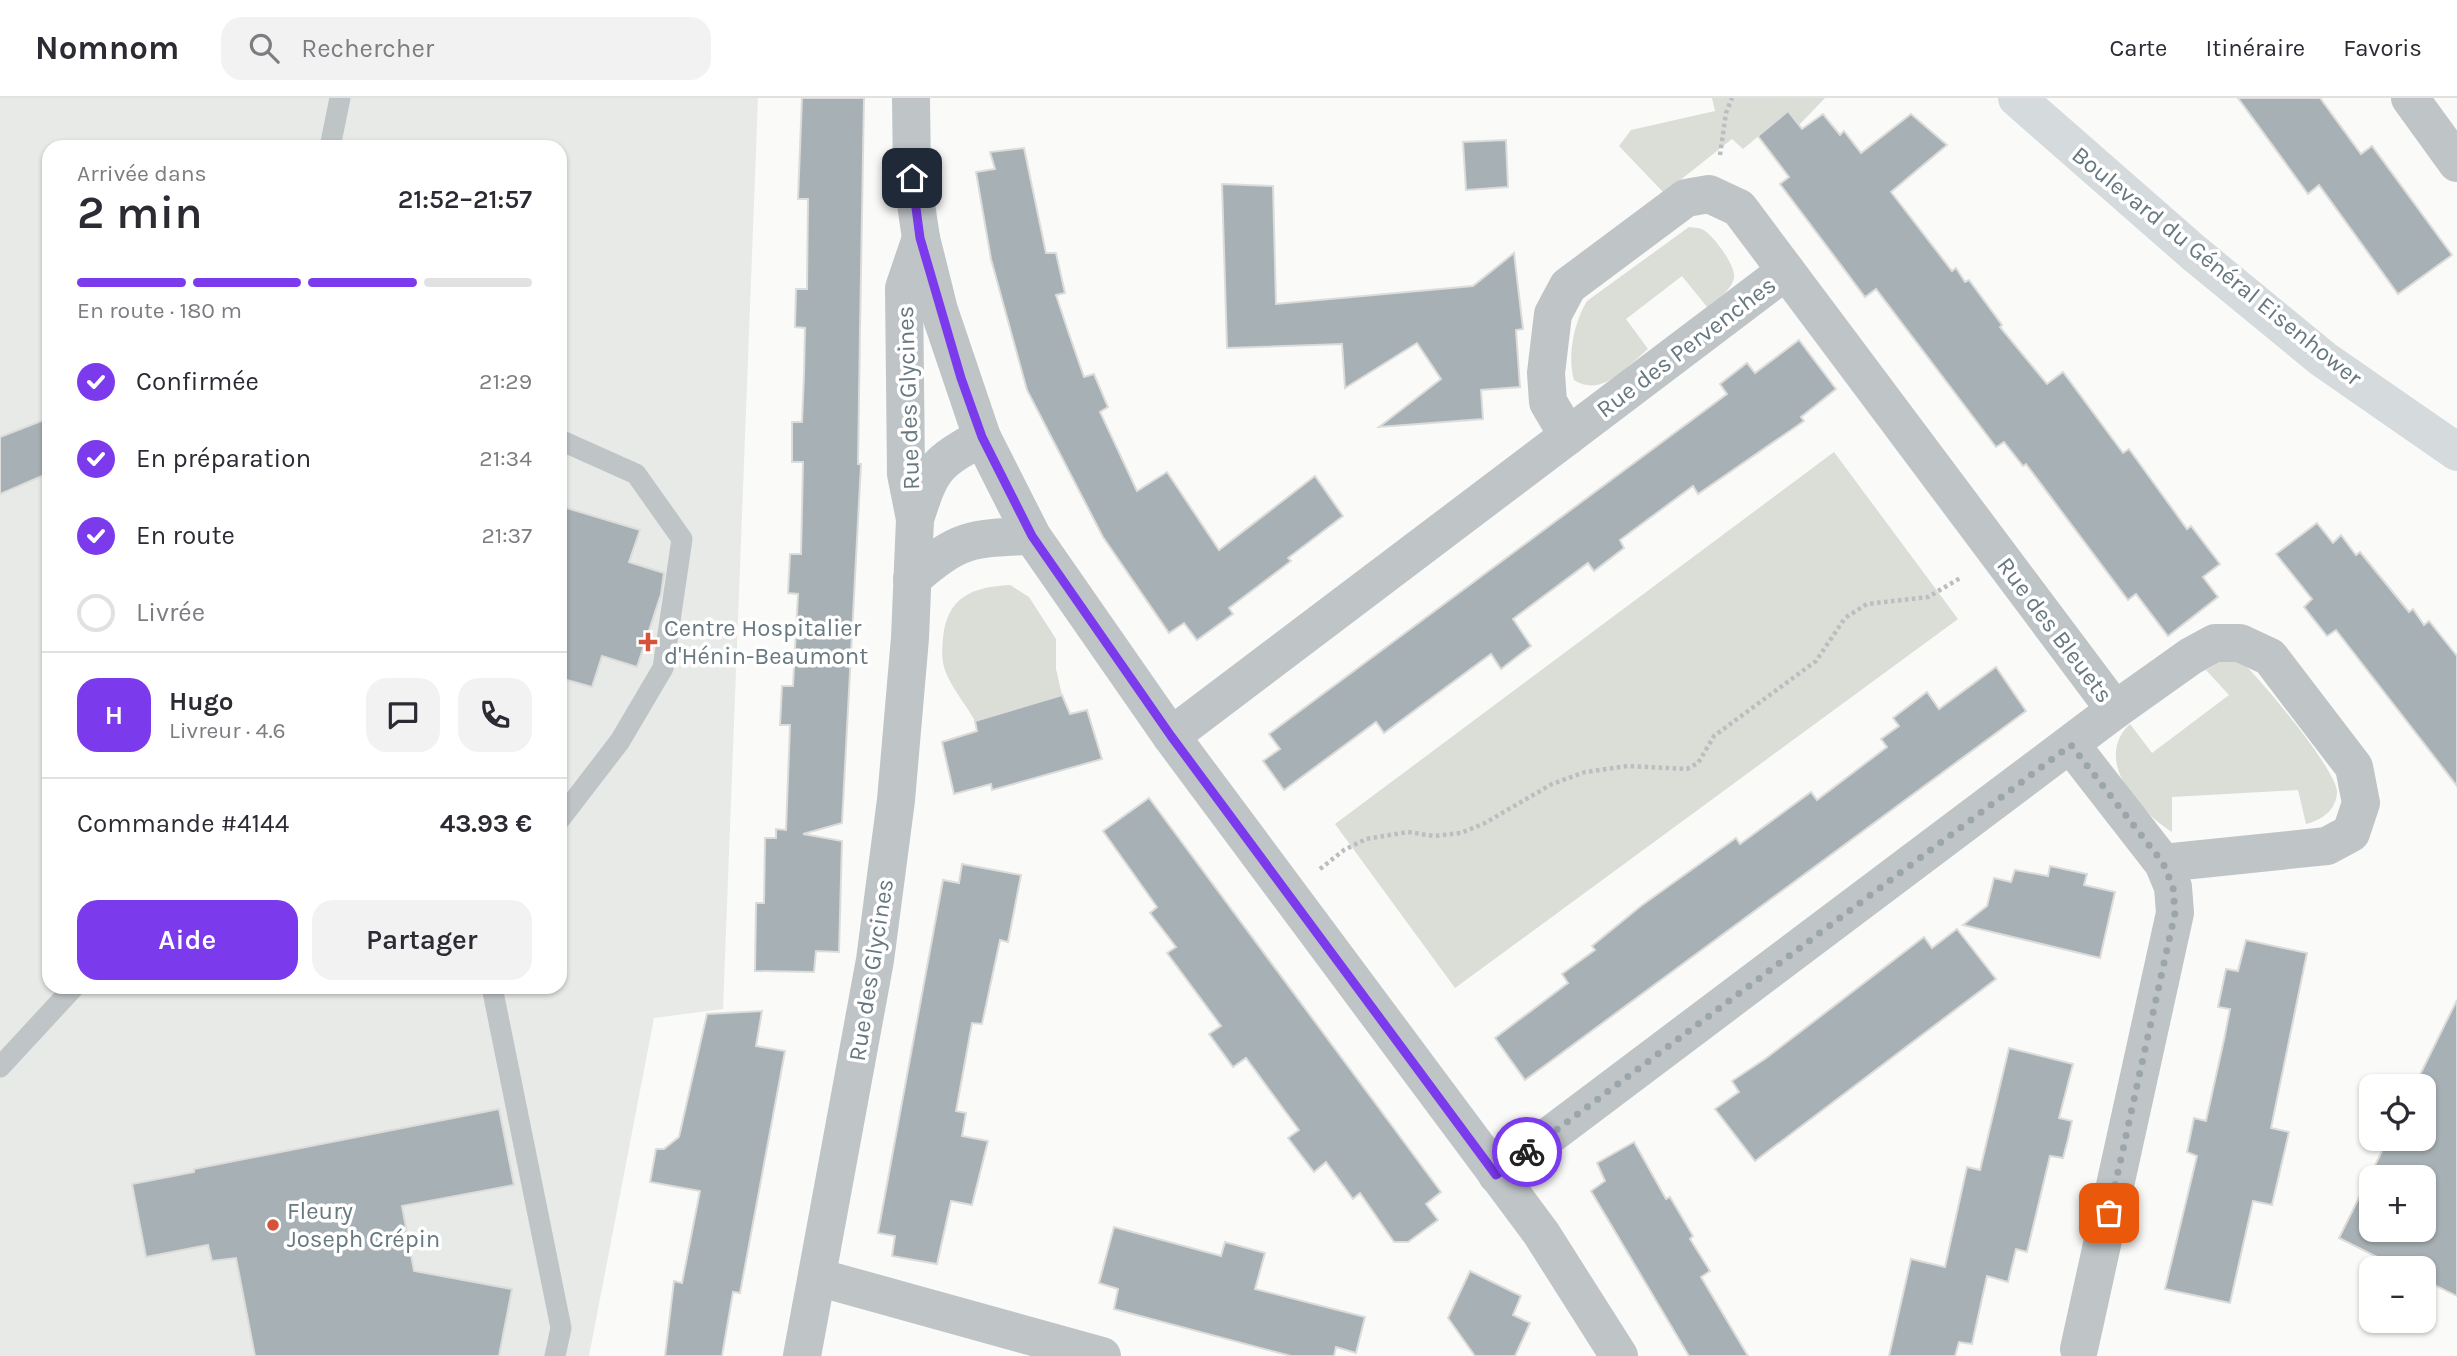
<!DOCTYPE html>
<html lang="fr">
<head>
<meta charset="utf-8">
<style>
  body { margin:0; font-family:Karla,sans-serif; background:#f2f2f3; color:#2b2b33; height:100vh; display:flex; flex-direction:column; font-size:26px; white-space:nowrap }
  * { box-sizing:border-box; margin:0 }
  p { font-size:23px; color:#7c7c81 }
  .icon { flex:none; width:38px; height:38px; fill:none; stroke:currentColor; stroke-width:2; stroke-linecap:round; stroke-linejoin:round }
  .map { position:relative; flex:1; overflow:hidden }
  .panel { position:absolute; left:42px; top:42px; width:525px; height:854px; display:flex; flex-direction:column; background:#fff; border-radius:21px; box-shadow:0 2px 5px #0004 }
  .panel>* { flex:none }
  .tools { position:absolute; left:2359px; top:976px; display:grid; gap:14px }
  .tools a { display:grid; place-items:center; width:77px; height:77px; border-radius:14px; background:#fff; box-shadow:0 2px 5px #0004; font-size:35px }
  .pin { position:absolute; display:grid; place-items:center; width:60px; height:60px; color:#fff; margin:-30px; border-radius:14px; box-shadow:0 4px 10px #0006 }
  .courier { position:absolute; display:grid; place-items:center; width:70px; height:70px; margin:-35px; border:5px solid #7c3aed; border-radius:50%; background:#fff; color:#222; box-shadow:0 2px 9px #0007 }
  .summary em { font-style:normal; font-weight:600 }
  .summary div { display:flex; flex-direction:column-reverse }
  .summary { display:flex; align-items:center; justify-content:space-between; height:119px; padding:0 35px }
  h1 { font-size:46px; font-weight:600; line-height:52px }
  .bar { display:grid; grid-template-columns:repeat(4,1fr); gap:10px 7px; align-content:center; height:84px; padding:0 35px }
  .bar i { height:9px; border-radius:5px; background:#e1e1e2 }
  .bar .active { background:#7c3aed }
  .bar p { grid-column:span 4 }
  .line { display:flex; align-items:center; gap:18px; padding:0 35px; border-top:2px solid #e1e1e2 }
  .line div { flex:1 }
  .round { display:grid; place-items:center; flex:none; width:74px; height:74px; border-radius:21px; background:#f2f2f3 }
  ol { padding:0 35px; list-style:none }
  li { display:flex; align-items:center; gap:21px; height:77px }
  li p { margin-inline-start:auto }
  li .icon { padding:7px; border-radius:50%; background:#7c3aed; color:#fff; stroke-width:4 }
  li:last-child { color:#7c7c81 }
  li i { width:38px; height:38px; border:4px solid #e1e1e2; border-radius:50% }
  .button { display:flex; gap:14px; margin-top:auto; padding:14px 35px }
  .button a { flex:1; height:80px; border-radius:21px; background:#7c3aed; color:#fff; font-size:28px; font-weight:600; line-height:80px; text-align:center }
  .button a+a { background:#f2f2f3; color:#2b2b33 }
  header { display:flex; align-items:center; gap:42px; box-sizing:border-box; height:98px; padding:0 35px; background:#fff; border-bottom:2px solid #e1e1e2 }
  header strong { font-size:33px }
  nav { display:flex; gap:38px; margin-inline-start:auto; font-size:24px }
  .search { width:490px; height:63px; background:#f2f2f3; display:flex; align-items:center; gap:18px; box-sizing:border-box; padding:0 24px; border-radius:21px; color:#7c7c81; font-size:26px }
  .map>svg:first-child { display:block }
  .built { fill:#e8eae8; fill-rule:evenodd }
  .green { fill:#daded7 }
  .building { fill:#a7b0b4; stroke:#dcdcda; stroke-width:2; fill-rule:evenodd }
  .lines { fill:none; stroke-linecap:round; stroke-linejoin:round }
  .path { stroke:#babec0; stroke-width:4.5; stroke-dasharray:3.5 3.5; stroke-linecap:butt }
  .lane { stroke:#bfc4c7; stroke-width:21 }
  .street { stroke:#bfc4c7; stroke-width:38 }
  .secondary { stroke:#d5dadc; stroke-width:38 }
  .done { stroke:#9aa6aa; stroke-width:7; stroke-dasharray:0 12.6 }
  .route { stroke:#7c3aed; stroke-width:9 }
  .poi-dot { fill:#d5523d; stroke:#fff; stroke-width:2.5 }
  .labels { text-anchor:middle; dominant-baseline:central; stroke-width:7; stroke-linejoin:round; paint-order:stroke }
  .street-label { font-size:24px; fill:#677880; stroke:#fff }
  .poi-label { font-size:24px; fill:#677880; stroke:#fff; text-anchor:start }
</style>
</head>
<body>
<header>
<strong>Nomnom</strong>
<div class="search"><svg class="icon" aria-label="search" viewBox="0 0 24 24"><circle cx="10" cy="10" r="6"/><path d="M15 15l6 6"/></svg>Rechercher</div>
<nav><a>Carte</a><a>Itinéraire</a><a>Favoris</a></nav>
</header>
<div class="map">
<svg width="2457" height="1258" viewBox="0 0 2457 1258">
  <rect width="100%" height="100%" fill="#fafaf8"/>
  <!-- built -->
  <path class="built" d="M0 0H758L723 911 654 920 589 1258H0ZM49 49H560V889H49Z"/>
  <!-- green -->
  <g class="green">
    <polygon points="1712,0 1825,0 1799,27 1788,14 1743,51 1732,41 1664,95 1619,48 1631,32 1715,13"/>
    <path d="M1689 129C1695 130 1700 129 1705 133 1715 140 1736 168 1734 180 1731 193 1716 202 1707 209L1682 178 1626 221 1648 251C1626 269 1602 300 1574 282 1567 258 1574 224 1587 203Z"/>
    <polygon points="1834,354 1958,521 1455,890 1335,726"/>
    <path d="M1010 487 1029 499 1056 541V571L1062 597 975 623C966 607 954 593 947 577 941 564 942 554 943 540 947 499 972 489 1010 487Z"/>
    <path d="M2240 562C2259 579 2335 670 2337 693 2337 712 2322 722 2306 726L2298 692 2172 699V734C2139 713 2092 662 2130 626L2152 655 2229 597 2206 572 2222 563Z"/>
  </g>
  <!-- building -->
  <g class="building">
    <polygon points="802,0 864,0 860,232 858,366 861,366 842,725 803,736 842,743 839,854 816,853 814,874 755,873 756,805 764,805 765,740 776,740 776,731 786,732 790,627 780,627 782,588 793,588 798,496 788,495 790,456 801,456 803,364 792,364 792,324 802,324 804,277 805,230 795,229 796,191 807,191 808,101 798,101"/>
    <polygon points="2238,0 2320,0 2361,56 2372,48 2452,157 2398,196 2319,87 2308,96"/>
    <polygon points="1788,13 1802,31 1823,16 1840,37 1844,33 1861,55 1911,16 1947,47 1891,94 1952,173 1956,170 1965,184 1969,182 2002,227 2000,229 2047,286 2063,274 2123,355 2129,351 2187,431 2191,428 2220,466 2203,479 2218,499 2168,538 2136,496 2128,502 2026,366 2023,368 2004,344 1996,349 1876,191 1865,199 1780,86 1789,79 1758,38"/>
    <polygon points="1506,42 1508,89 1466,92 1463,44"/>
    <polygon points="1024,50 1046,155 1056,155 1065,195 1056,197 1069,236 1084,279 1094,276 1108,309 1100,314 1137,393 1167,374 1219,452 1315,378 1343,418 1288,460 1291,463 1229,510 1233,516 1197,542 1184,525 1169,535 1103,439 1027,292 991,161 976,74 995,71 990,54"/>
    <polygon points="1222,86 1273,88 1276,206 1473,188 1514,155 1523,231 1516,232 1520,289 1481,292 1483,321 1379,329 1441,281 1417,245 1345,290 1342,246 1227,250"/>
    <polygon points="1799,242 1836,291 1801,319 1804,323 1698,396 1693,388 1620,442 1624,450 1594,473 1588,465 1513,521 1531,548 1501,571 1491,556 1384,635 1376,624 1284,692 1263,663 1280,651 1269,636 1727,296 1720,286 1747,265 1755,275"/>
    <polygon points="49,320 49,375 0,396 0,339"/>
    <polygon points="560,408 640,432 629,464 664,475 661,496 637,569 602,558 592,589 560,580"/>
    <polygon points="2317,425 2333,445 2341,437 2356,457 2360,454 2409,514 2413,511 2424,527 2429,523 2457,558 2457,688 2336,532 2327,538 2304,509 2312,501 2276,456"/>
    <polygon points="1996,569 2026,613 1525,982 1495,940 1568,885 1562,876 1595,852 1592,848 1641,808 1736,740 1740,746 1811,694 1817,702 1887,649 1881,641 1899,628 1893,620 1927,594 1939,611"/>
    <polygon points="1062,597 1070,616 1087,612 1102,661 992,692 991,686 954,696 942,644 977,633 975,623"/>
    <polygon points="1149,700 1441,1094 1426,1106 1438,1122 1408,1144 1394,1144 1360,1095 1353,1101 1326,1064 1314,1074 1288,1040 1299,1032 1246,960 1233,969 1209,936 1221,928 1167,855 1176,849 1150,815 1157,809 1103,733"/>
    <polygon points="962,766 1021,777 1008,844 1000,842 982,926 972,925 956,1013 966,1015 962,1038 988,1043 972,1107 951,1103 937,1166 892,1158 895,1138 878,1135 943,782 959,785"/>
    <polygon points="2050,768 2087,776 2084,787 2115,794 2100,860 1963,827 1987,808 1994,780 2011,784 2015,772 2048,778"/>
    <polygon points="1957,831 1996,881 1755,1063 1715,1011 1739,994 1732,983 1765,961 1924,839 1932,850"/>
    <polygon points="2246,842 2307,855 2271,1030 2289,1034 2272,1107 2253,1103 2230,1205 2165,1191 2197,1058 2187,1054 2194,1020 2206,1023 2224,942 2230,911 2218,909 2226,871 2238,873"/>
    <path d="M2457 902V1198L2424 1182V1171H2401L2339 1140 2388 1041H2424V989H2414ZM2371 1080H2424V1132H2371Z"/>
    <polygon points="762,913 756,948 785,953 740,1195 733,1194 722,1258 665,1258 674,1183 682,1185 700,1093 650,1084 656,1051 664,1051 679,1039 707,916"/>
    <polygon points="2009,950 2073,966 2059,1020 2072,1023 2068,1041 2063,1060 2050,1058 2027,1154 2016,1151 2008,1184 1987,1178 1972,1246 1959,1244 1955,1258 1889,1258 1911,1161 1945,1169 1967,1069 1980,1072"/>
    <polygon points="499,1011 514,1087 402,1108 414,1173 512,1191 499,1258 255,1258 236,1160 212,1163 208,1147 146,1159 132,1086 194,1074 194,1071"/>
    <polygon points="1634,1044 1666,1101 1670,1099 1693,1138 1690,1141 1710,1173 1701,1179 1748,1258 1689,1258 1591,1093 1605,1083 1597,1065"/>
    <polygon points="1114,1129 1221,1158 1225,1144 1265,1155 1255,1191 1365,1219 1356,1255 1336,1249 1334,1258 1291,1258 1114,1211 1118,1191 1099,1185"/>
    <polygon points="1470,1173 1521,1198 1513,1217 1530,1225 1515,1258 1475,1258 1448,1220"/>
  </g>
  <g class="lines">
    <!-- path -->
    <g class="path">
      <polyline points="1720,57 1726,15 1732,0"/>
      <polyline points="1320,771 1344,752 1366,741 1408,734 1434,738 1461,735 1485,725 1552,686 1585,674 1628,668 1687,671 1698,665 1714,638 1816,563 1845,520 1867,506 1928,499 1962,479"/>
    </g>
    <!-- lane -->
    <g class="lane">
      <polyline points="330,49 340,0"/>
      <polyline points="560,342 636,376 682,441 663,570 620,643 560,721"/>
      <polyline points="492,889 561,1230 555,1258"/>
      <polyline points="0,969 74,889"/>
    </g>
    <!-- street -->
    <g class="street">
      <polyline points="911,0 912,80 921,140 939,212 982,339 1032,438 1171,638 1541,1135 1619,1258"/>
      <polyline points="2410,0 2457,65"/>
      <polyline points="1568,338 1548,304 1546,275 1553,216 1568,188 1686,100 1709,96 1739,110 2115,612"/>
      <path d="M915 421C932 368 935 366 982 339"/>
      <path d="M912 481C959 440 971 440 1032 438"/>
      <polyline points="1171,638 1786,173"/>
      <polyline points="2071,647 2163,765 2173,789 2175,815 2079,1251"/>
      <polyline points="1497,1077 2115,612 2191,558 2215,545 2240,545 2270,559 2354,669 2361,705 2351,735 2327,748 2163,765"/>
      <polyline points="817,1179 1102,1258"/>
      <polyline points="802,1258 875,862 896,702 910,540 915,421 906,376 904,190 921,140"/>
    </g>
    <!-- secondary -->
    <polyline class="secondary" points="2017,0 2194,155 2323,261 2457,354"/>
  </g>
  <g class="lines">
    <!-- done -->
    <polyline class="done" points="1527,1054 2071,647 2163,765 2173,789 2175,815 2109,1115"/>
    <!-- route -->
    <polyline class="route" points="912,80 920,140 961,280 982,339 1032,438 1171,638 1496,1077 1527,1054"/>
  </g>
  <!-- markers -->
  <g class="poi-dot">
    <path d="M644.5 533.5h7v7h7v7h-7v7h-7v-7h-7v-7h7z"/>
    <circle cx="273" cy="1127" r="7"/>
  </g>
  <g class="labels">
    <!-- street labels -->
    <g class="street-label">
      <text transform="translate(2217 168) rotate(39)">Boulevard du Général Eisenhower</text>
      <text transform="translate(1686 249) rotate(-37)">Rue des Pervenches</text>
      <text transform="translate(908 300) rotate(-92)">Rue des Glycines</text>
      <text transform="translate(2055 532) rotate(53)">Rue des Bleuets</text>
      <text transform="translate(871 872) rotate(-81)">Rue des Glycines</text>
    </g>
    <!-- poi labels -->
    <g class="poi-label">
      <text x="664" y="530">Centre Hospitalier<tspan x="664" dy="28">d'Hénin-Beaumont</tspan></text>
      <text x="287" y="1113">Fleury<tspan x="287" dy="28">Joseph Crépin</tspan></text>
    </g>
  </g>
</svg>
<div class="tools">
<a><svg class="icon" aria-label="locate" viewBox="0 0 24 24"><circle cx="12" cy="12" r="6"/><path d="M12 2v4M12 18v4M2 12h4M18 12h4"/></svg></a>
<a>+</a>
<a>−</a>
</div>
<div class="pin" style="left:2109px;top:1115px;background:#ea580c"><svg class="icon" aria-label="bag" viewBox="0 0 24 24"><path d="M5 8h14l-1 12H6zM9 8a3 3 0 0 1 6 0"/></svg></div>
<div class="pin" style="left:912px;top:80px;background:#1f2937"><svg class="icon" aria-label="home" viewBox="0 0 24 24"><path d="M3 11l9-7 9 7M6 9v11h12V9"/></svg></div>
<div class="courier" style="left:1527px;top:1054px"><svg class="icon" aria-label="bike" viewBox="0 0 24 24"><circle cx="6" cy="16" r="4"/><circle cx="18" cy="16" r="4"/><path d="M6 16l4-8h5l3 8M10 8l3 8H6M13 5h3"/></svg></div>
<section class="panel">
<div class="summary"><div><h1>2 min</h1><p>Arrivée dans</p></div><em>21:52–21:57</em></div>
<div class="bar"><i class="active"></i><i class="active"></i><i class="active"></i><i></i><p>En route · 180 m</p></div>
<ol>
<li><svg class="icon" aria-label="check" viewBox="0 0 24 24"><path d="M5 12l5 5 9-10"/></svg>Confirmée<p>21:29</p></li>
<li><svg class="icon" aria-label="check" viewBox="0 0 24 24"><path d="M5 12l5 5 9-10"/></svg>En préparation<p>21:34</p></li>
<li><svg class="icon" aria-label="check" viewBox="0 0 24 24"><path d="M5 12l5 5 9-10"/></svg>En route<p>21:37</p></li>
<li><i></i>Livrée</li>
</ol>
<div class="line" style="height:126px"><b class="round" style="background:#7c3aed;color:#fff">H</b><div><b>Hugo</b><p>Livreur · 4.6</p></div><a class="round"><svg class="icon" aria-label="chat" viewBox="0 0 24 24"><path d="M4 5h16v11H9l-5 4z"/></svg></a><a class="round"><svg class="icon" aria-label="phone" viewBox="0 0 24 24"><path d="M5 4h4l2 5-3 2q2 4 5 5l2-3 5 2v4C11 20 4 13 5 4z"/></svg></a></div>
<div class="line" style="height:91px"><div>Commande #4144</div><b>43.93 €</b></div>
<div class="button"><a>Aide</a><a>Partager</a></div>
</section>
</div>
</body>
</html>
